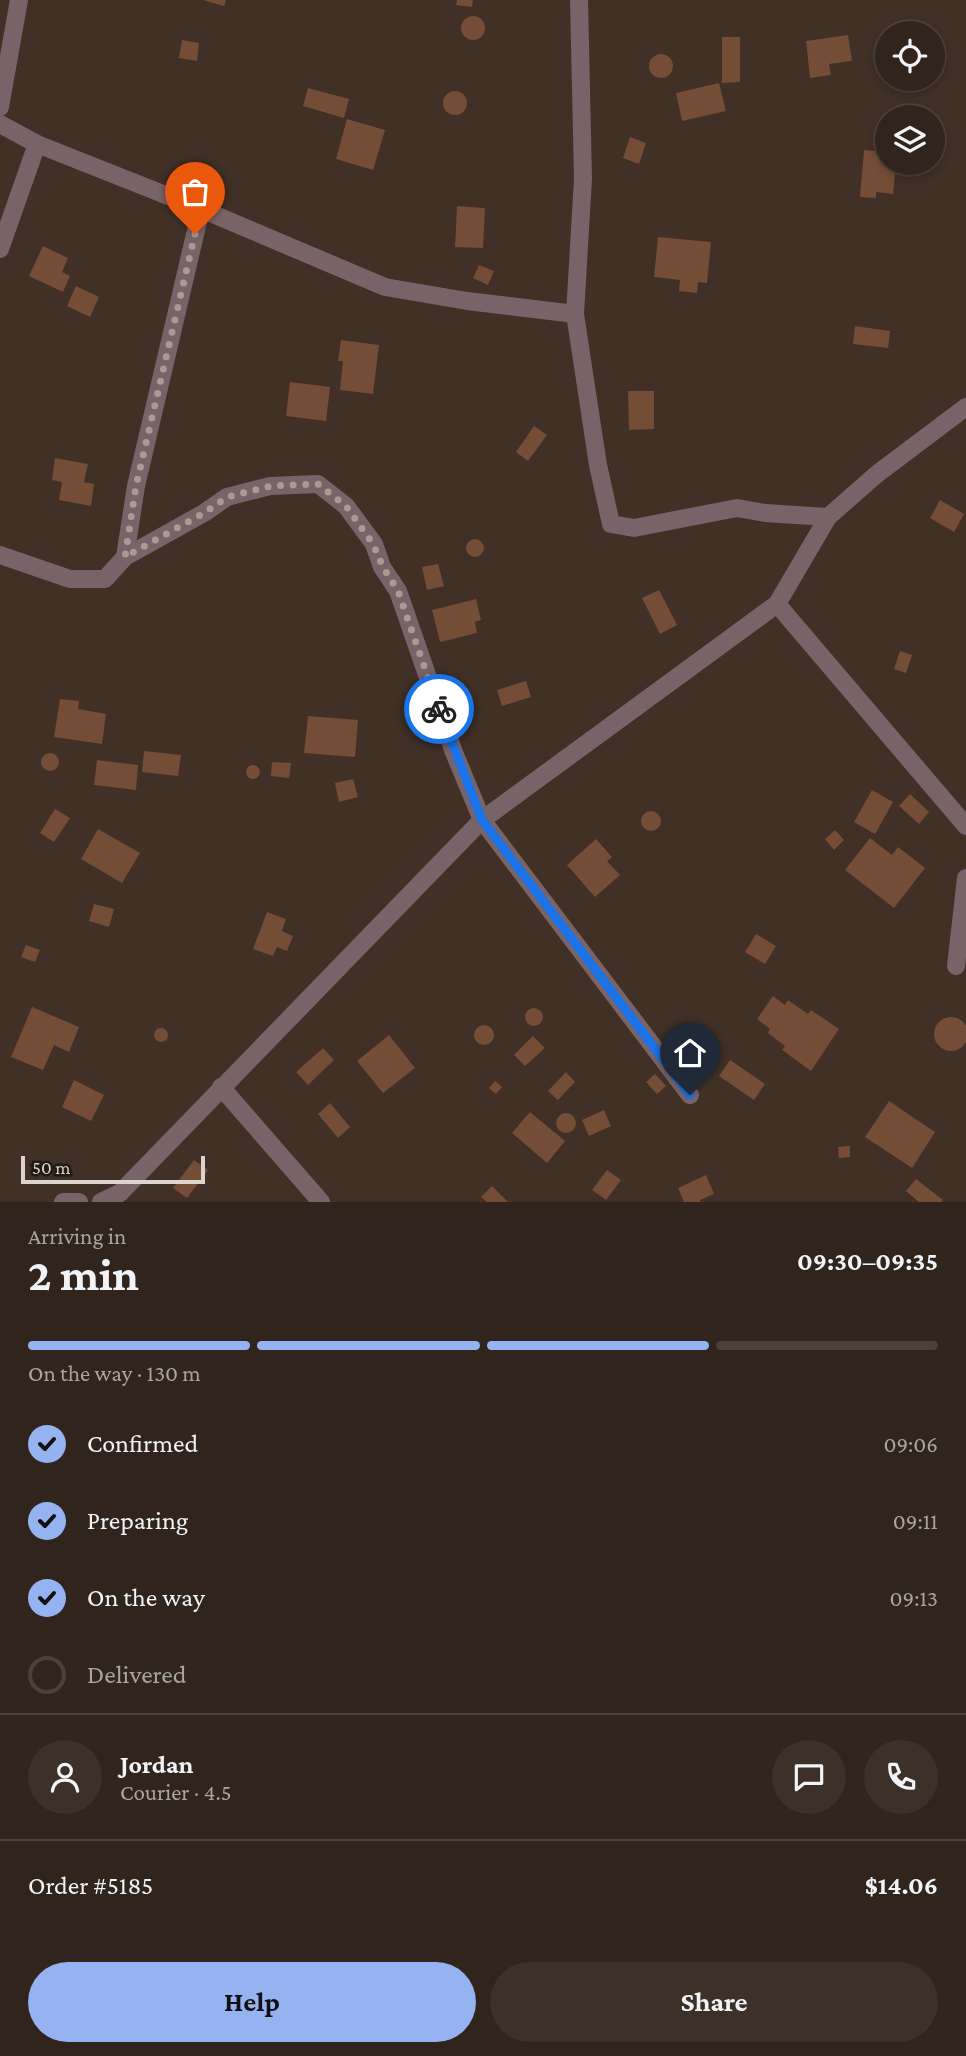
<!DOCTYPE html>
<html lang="en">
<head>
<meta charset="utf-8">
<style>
  body { margin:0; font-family:"Crimson Pro",serif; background:#3c3029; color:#f1f3f6; height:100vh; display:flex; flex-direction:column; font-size:26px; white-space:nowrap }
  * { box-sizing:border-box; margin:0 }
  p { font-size:23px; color:#a8a4a3 }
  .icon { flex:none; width:38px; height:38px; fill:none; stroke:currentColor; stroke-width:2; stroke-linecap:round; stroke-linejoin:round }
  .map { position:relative; height:1202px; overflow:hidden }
  .details { display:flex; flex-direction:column; background:#30241c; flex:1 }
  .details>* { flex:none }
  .fabs { position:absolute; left:875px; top:21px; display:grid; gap:14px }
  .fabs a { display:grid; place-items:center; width:70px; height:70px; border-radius:50%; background:#30241c; box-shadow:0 4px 10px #0003,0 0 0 2px #4b413b; font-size:35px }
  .scale { position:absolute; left:21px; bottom:18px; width:184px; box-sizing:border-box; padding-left:7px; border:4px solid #ded4ce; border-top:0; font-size:19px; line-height:24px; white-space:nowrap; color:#ded4ce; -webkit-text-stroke:5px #211a15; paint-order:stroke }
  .pin { position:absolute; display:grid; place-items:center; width:60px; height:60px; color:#fff; margin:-72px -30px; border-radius:50% 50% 50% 0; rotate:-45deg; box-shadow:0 0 7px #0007 }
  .pin .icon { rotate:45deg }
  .courier { position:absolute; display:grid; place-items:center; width:70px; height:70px; margin:-35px; border:5px solid #1a73e8; border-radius:50%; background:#fff; color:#222; box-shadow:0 2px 9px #0007 }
  .head em { font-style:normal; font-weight:700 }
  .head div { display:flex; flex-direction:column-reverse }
  .head { display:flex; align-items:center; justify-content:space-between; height:119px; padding:0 28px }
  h1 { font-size:46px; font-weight:700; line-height:52px }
  .bar { display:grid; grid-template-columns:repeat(4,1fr); gap:10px 7px; align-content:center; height:84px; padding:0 28px }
  .bar i { height:9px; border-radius:5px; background:#4b413b }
  .bar .selected { background:#95b2f1 }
  .bar p { grid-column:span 4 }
  .line { display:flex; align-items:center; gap:18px; padding:0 28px; border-top:2px solid #4b413b }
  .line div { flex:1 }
  .round { display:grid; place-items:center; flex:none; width:74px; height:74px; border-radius:37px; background:#3c3029 }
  ol { padding:0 28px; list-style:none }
  li { display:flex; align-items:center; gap:21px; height:77px }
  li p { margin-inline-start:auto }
  li .icon { padding:7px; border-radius:50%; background:#95b2f1; color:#111; stroke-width:4 }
  li:last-child { color:#a8a4a3 }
  li i { width:38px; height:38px; border:4px solid #4b413b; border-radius:50% }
  .action { display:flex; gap:14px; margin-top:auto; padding:14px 28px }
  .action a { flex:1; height:80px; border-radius:42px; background:#95b2f1; color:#111; font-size:28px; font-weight:700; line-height:80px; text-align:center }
  .action a+a { background:#3c3029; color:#f1f3f6 }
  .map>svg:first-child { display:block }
  .building { fill:#734d36 }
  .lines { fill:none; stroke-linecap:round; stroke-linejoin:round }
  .minor { stroke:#786368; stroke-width:18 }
  .done { stroke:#a79b93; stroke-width:7; stroke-dasharray:0 12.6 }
  .route { stroke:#1a73e8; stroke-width:9 }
</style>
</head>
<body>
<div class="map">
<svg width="966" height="1202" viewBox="0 0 966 1202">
  <rect width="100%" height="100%" fill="#403026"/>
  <!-- building -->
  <g class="building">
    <polygon points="203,0 226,0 224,6"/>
    <polygon points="457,0 473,0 472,7 456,5"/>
    <circle cx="473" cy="28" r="12"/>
    <polygon points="848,35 852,61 829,64 831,75 810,78 806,41"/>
    <polygon points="722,37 740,37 740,82 722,83"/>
    <polygon points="182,40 199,43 197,61 179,58"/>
    <circle cx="661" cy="66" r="12"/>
    <polygon points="719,83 726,111 682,121 676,93"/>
    <polygon points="308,88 349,99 344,118 303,106"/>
    <circle cx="455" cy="103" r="12"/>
    <polygon points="347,119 385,130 373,170 336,159"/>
    <polygon points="630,137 646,143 639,164 623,158"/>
    <polygon points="864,150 887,152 887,163 896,163 893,194 876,192 876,198 860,197"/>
    <polygon points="457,206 485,208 483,248 455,247"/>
    <polygon points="658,237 711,242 707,283 698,282 697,293 679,291 680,280 654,277"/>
    <polygon points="43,246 68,258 62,272 70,276 63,292 29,276"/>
    <polygon points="479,265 494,271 488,285 473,278"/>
    <polygon points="76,286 99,297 90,317 67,306"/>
    <polygon points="855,326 890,331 888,348 853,344"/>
    <polygon points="341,340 379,345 373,394 340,390 343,361 338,361"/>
    <polygon points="290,382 330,387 326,421 286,416"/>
    <polygon points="628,391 654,391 654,429 629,430"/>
    <polygon points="534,426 547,435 528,461 516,452"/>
    <polygon points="55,458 88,464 84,482 94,484 91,506 59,500 62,482 52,480"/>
    <polygon points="940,500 964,514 954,532 930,518"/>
    <circle cx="475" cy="548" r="9"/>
    <polygon points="438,564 444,586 427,590 422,567"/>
    <polygon points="659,590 677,625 660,634 642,598"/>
    <polygon points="476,599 481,620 475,622 477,633 440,642 432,610"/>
    <polygon points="900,651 912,655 906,673 894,669"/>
    <polygon points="526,681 531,697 502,706 497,690"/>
    <polygon points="60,699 79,701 78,709 106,714 102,744 54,737"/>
    <polygon points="308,716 358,720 355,757 304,753"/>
    <polygon points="144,751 181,755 178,776 142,772"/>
    <circle cx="50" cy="762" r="9"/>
    <polygon points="97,760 138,765 136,790 94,785"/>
    <polygon points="272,762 291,763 289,778 271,776"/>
    <circle cx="253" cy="772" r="7"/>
    <polygon points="353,779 358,797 339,802 335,783"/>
    <polygon points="872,790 893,802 875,834 854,822"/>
    <polygon points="910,794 929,812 919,824 899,806"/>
    <polygon points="55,809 70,818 54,842 40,833"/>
    <circle cx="651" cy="821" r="10"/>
    <polygon points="98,829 140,853 122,883 81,859"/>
    <polygon points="835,830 844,840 834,850 825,839"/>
    <polygon points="870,838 892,855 898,847 925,868 894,908 845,870"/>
    <polygon points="596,839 612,857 607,861 620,875 595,897 567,865"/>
    <polygon points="94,904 114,909 109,927 89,921"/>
    <polygon points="267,912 286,919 282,931 293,936 287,951 277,947 273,956 253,949"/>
    <polygon points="756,934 776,946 765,964 745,952"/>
    <polygon points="26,945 40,950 35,962 21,957"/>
    <polygon points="773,996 785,1005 788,1000 808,1014 811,1010 839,1029 811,1071 782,1050 785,1046 768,1033 770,1029 757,1019"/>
    <polygon points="32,1007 79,1027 69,1052 54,1045 43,1070 11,1057"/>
    <circle cx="534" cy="1017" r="9"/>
    <circle cx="951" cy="1034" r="17"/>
    <circle cx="484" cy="1035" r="10"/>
    <circle cx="161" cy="1035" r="7"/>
    <polygon points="389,1035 415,1068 383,1093 357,1061"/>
    <polygon points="533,1036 545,1048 525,1066 514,1055"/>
    <polygon points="323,1048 334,1060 308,1085 296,1072"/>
    <polygon points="730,1060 765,1084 754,1100 719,1076"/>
    <polygon points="566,1072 575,1082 558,1100 548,1091"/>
    <polygon points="655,1074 666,1086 657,1094 646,1082"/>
    <polygon points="74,1080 104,1095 91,1121 62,1107"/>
    <polygon points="495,1081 502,1087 496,1094 489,1088"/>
    <polygon points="889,1101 935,1132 912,1168 865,1137"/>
    <polygon points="330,1103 350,1127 338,1138 318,1114"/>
    <polygon points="604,1110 611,1126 589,1136 582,1120"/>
    <polygon points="530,1112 565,1141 547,1163 512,1133"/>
    <circle cx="566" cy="1123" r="10"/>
    <polygon points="850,1146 850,1157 839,1158 838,1147"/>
    <polygon points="194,1160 208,1170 187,1198 173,1188"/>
    <polygon points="607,1170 621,1180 606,1200 592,1190"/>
    <polygon points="706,1175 714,1194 700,1200 700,1202 684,1202 678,1188"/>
    <polygon points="916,1179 943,1200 941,1202 919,1202 906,1191"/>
    <polygon points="492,1186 508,1202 487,1202 481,1197"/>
  </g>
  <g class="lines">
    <!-- minor -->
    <g class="minor">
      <polyline points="579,0 583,179 575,314 598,465 611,524 634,528 737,508 765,513 828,517"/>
      <polyline points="0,107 19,0"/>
      <polyline points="0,124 37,144 201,209"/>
      <polyline points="0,249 37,144"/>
      <polyline points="0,555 70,579 105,579 125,557 204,513 227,497 270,486 318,484 346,506 374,544 382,567 398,591 453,750 482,820 690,1095"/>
      <polyline points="125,557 136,486 201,209 385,287 467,301 575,314"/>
      <polyline points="777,604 966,826"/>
      <polyline points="956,966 966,878"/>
      <polyline points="221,1087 321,1202"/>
      <polyline points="63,1202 79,1202"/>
      <polyline points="101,1202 120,1193 482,820 777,604 828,517 877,474 966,407"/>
    </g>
  </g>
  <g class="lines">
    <!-- done -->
    <polyline class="done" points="195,234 136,486 125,557 204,513 227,497 271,486 318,484 346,506 373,544 383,567 398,591 439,709"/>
    <!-- route -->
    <polyline class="route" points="439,709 482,820 690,1095"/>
  </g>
</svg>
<div class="fabs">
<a><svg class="icon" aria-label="locate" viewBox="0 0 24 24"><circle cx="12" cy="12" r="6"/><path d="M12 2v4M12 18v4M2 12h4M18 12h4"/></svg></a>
<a><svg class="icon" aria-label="layers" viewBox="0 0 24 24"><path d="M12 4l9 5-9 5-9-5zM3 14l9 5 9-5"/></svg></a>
</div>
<div class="scale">50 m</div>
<div class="pin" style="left:195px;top:234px;background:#ea580c"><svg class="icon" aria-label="bag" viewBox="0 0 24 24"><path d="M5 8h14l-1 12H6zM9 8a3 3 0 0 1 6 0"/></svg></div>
<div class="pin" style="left:690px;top:1095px;background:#1f2937"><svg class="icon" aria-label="home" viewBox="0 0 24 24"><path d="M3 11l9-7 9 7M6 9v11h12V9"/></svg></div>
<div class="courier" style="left:439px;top:709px"><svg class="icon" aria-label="bike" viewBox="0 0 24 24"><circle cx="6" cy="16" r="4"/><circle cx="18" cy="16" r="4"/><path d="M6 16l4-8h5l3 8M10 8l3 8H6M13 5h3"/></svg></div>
</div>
<section class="details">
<div class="head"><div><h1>2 min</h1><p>Arriving in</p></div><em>09:30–09:35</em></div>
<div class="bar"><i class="selected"></i><i class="selected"></i><i class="selected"></i><i></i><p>On the way · 130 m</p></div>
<ol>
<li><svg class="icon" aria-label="check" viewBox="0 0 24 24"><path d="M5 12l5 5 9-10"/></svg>Confirmed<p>09:06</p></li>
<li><svg class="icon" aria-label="check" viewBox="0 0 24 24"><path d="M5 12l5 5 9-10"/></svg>Preparing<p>09:11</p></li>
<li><svg class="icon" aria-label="check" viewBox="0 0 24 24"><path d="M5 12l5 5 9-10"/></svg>On the way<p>09:13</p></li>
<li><i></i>Delivered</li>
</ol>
<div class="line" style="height:126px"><a class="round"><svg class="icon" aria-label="person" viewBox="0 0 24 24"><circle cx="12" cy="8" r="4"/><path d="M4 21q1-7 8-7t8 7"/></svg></a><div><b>Jordan</b><p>Courier · 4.5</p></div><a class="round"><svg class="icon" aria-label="chat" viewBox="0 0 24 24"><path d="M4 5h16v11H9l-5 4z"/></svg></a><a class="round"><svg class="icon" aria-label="phone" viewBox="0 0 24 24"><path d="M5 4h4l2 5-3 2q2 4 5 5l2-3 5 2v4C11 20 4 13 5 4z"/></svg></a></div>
<div class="line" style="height:91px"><div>Order #5185</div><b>$14.06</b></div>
<div class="action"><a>Help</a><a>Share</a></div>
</section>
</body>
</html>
